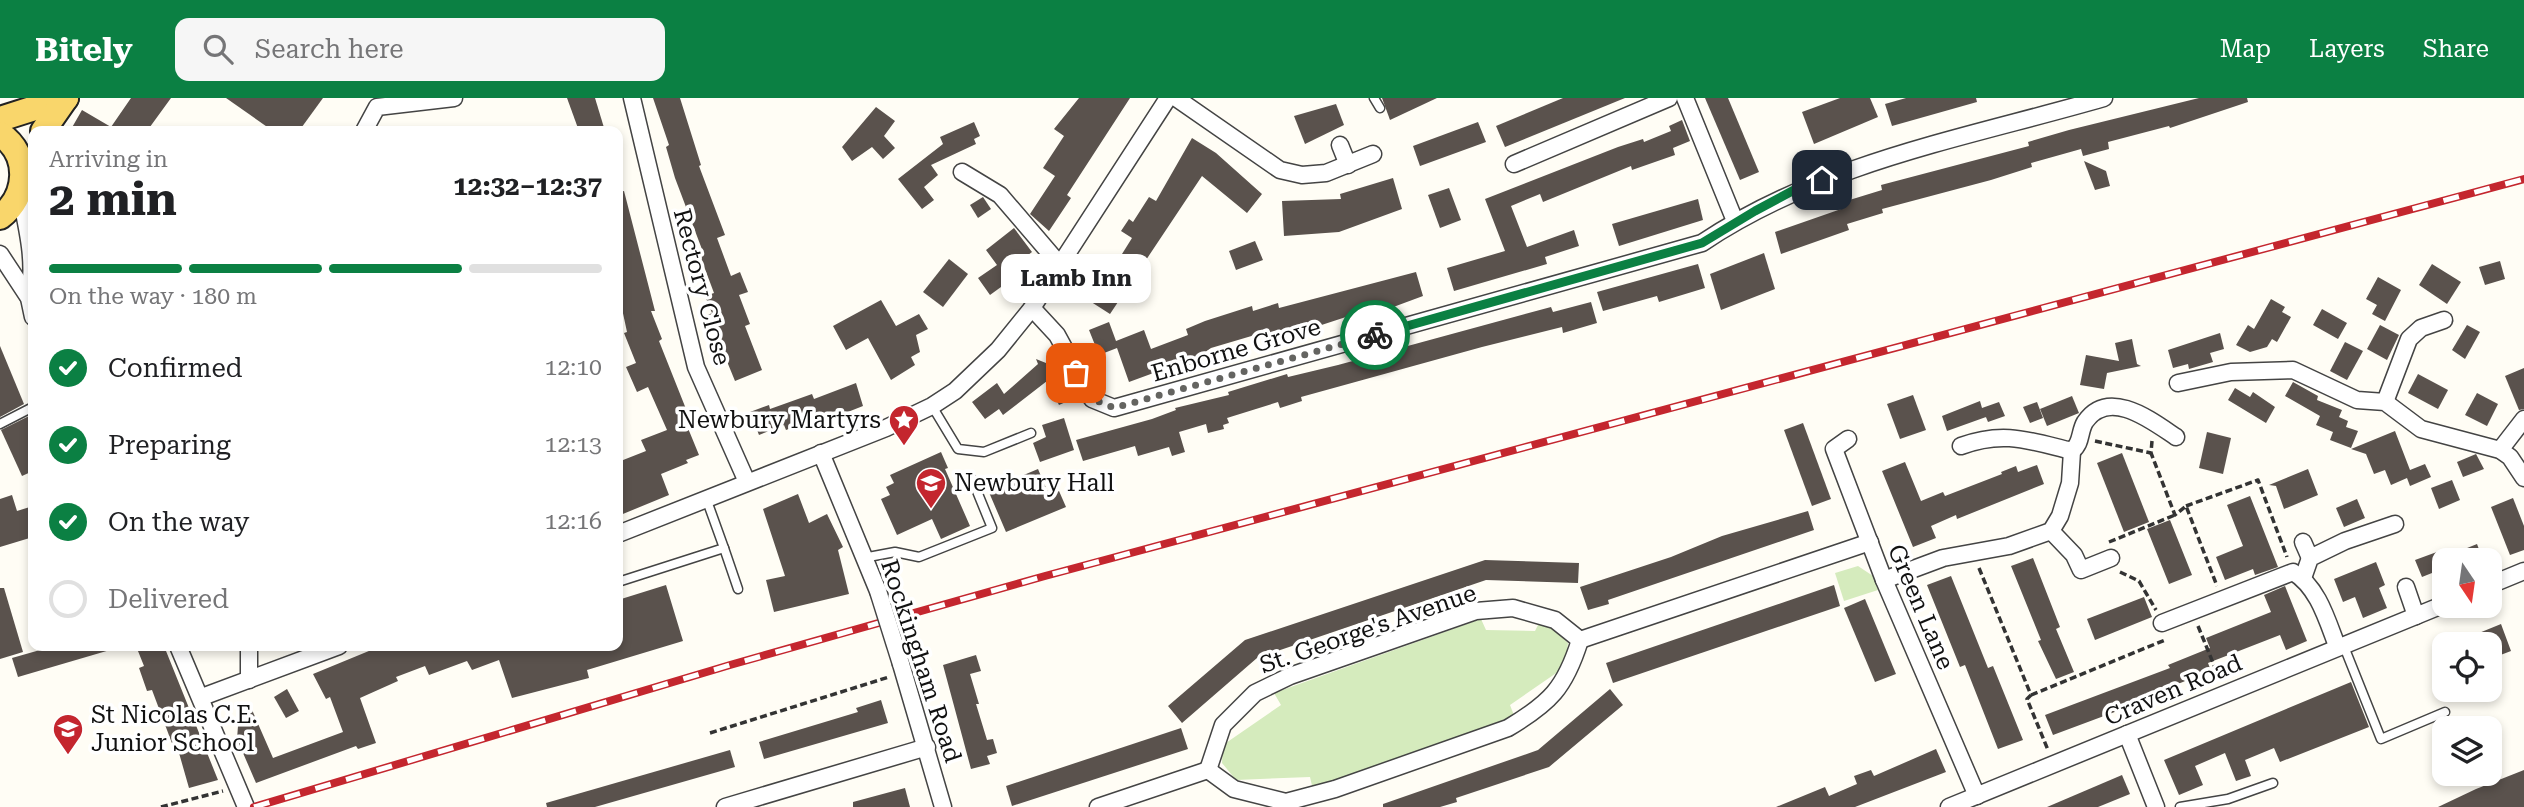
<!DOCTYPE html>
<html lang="en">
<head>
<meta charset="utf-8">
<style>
  body { margin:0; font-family:"Roboto Serif",serif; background:#f6f6f6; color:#202124; height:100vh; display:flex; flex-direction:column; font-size:26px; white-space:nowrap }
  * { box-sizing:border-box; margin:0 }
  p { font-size:23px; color:#757577 }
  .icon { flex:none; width:38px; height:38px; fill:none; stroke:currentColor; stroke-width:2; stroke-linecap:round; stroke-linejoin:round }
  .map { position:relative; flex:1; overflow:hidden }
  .drawer { position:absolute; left:28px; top:28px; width:595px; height:525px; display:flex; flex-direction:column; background:#fff; border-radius:14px; box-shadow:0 4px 10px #0003 }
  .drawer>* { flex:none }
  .needle { width:46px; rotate:167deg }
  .fabs { position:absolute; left:2432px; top:450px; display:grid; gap:14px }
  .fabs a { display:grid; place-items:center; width:70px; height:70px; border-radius:14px; background:#fff; box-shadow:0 4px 10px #0003; font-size:35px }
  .pin { position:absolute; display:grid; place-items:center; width:60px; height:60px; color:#fff; margin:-30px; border-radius:14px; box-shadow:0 4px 10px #0006 }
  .courier { position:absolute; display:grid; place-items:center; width:70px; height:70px; margin:-35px; border:5px solid #0b8043; border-radius:50%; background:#fff; color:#222; box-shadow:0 2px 9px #0007 }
  .bubble { position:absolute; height:49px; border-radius:14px; background:#fff; box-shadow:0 4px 10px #0003; font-size:23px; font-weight:700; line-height:49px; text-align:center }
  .headline em { font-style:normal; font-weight:700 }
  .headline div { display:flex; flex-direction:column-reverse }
  .headline { display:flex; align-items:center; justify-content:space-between; height:119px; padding:0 21px }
  h1 { font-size:46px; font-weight:700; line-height:52px }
  .bar { display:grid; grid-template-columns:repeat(4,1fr); gap:10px 7px; align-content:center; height:84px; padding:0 21px }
  .bar i { height:9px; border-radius:5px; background:#e0e0e0 }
  .bar .selected { background:#0b8043 }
  .bar p { grid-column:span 4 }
  ol { padding:0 21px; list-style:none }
  li { display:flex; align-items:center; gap:21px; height:77px }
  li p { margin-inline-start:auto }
  li .icon { padding:7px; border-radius:50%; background:#0b8043; color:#fff; stroke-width:4 }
  li:last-child { color:#757577 }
  li i { width:38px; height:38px; border:4px solid #e0e0e0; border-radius:50% }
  header { display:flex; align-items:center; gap:42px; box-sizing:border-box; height:98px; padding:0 35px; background:#0b8043; color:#fff }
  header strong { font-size:33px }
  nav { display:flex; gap:38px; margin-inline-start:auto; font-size:24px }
  .search { width:490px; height:63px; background:#f6f6f6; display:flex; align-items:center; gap:18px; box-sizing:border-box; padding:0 24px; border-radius:14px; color:#757577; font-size:26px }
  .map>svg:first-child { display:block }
  .green { fill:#d5ebbd }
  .building { fill:#5a524d }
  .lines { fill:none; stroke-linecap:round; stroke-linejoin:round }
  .lane-casing { stroke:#444; stroke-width:11 }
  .street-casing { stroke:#444; stroke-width:19 }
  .primary-casing { stroke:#222; stroke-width:28 }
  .path { stroke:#333; stroke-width:3.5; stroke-dasharray:7 3.5; stroke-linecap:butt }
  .lane { stroke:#fff; stroke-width:8 }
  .street { stroke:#fff; stroke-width:16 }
  .primary { stroke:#f9d66b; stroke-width:24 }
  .rail-casing { stroke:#c4262e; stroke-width:8 }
  .rail { stroke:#fff; stroke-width:5; stroke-dasharray:16; stroke-linecap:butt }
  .street-bridge-casing { stroke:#444; stroke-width:19; stroke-linecap:butt }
  .street-bridge { stroke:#fff; stroke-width:16 }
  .done { stroke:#646461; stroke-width:7; stroke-dasharray:0 12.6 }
  .route { stroke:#0b8043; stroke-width:9 }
  .labels { text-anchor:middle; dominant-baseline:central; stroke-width:7; stroke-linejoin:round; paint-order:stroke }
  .street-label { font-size:24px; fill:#111; stroke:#fff }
  .poi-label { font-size:24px; fill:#111; stroke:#fff; text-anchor:start }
</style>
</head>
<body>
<header>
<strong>Bitely</strong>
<div class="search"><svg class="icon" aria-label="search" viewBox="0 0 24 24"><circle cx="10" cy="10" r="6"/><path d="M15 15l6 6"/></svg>Search here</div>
<nav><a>Map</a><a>Layers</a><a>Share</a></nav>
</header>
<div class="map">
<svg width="2524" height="709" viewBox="0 0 2524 709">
  <rect width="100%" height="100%" fill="#fffdf5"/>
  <!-- green -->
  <g class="green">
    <polygon points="1858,468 1873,478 1878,492 1844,503 1835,475"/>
    <polygon points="1481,521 1486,532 1535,533 1539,525 1551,529 1568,545 1565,569 1510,607 1515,620 1313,692 1310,679 1236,682 1222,665 1223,647 1281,607 1274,595"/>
  </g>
  <!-- building -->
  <g class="building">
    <polygon points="131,0 171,0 147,33 70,33 82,12 111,29"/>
    <polygon points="226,0 323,0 299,33 273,33"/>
    <polygon points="567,0 595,0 605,33 579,33"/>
    <polygon points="653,0 680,0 701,67 699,68 725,137 717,140 731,178 740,174 748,194 739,197 750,226 745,228 762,272 735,283 708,217 712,215 705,198 714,195 699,155 703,154 675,80 666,49 669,47"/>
    <polygon points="1079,0 1130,0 1067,97 1071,100 1049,133 1030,116 1055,78 1043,70 1064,38 1054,31"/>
    <polygon points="1382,0 1437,0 1390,22"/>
    <polygon points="1563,0 1625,0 1505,49 1496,28"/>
    <polygon points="1705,0 1728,0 1759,74 1740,82"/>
    <polygon points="1840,0 1870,0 1878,19 1814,46 1802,14"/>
    <polygon points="1906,0 1976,0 1977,4 1892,28 1885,6"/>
    <polygon points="2199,0 2247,0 2248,4 2170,30 2169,28 2108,44 2109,51 2083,58 2081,51 2031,65 2032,69 1991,82 1882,111 1883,115 1847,126 1849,132 1781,156 1775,134 1844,110 1843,104 1882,92 1881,87 2029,48 2028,44 2069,32"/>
    <polygon points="1336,6 1344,27 1305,46 1294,18"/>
    <polygon points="876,9 895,23 884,38 895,50 883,61 872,49 852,63 842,49"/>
    <polygon points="1682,22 1690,43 1673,50 1675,57 1632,72 1631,68 1543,104 1540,96 1511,108 1527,149 1574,132 1579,148 1545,159 1547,166 1454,193 1447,170 1505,153 1485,101 1618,49 1643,41 1644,44 1671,33 1669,28"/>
    <polygon points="974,24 980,38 974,41 976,46 931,67 938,77 924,89 934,102 922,111 898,81 943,46 940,39"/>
    <polygon points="1478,24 1486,44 1420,68 1413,48"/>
    <polygon points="1192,40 1216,55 1262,96 1247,115 1202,78 1110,216 1085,200 1111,160 1117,164 1132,140 1121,133 1129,121 1133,124 1149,99 1156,103"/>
    <polygon points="2084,63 2106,73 2110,88 2095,92"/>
    <polygon points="1393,80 1402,111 1339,134 1284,138 1282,103 1341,101 1340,96"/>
    <polygon points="1449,90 1461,122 1440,130 1428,97"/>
    <polygon points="624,93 655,213 651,213 662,241 659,243 688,316 683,318 699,357 686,362 688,365 661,376 669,397 618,418 618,364 646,353 641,342 667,332 648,289 637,294 626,269 636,265 624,235 627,234 618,192 618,94"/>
    <polygon points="983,99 991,111 978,120 970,107"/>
    <polygon points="1698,101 1703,122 1619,148 1612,126"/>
    <polygon points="1014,130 1032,154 1006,174 1012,181 990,197 978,180 997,167 986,152"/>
    <polygon points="1255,143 1263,162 1236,172 1229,153"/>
    <polygon points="1764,155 1775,191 1721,212 1710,176"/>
    <polygon points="949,161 968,176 943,209 923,194"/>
    <polygon points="2500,163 2505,181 2485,187 2479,169"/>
    <polygon points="1698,166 1705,190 1659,204 1657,198 1603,213 1597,194"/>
    <polygon points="2432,166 2461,184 2447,206 2419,187"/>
    <polygon points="1416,174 1423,198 1396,208 1350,222 1349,218 1294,236 1293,232 1266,240 1265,234 1211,250 1201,257 1203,262 1180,271 1178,266 1129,284 1117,250 1099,257 1089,232 1109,224 1116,243 1144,232 1151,251 1188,237 1186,231 1205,223 1252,208 1253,213 1278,205 1279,210"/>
    <polygon points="2378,179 2401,192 2385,223 2372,216 2377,207 2366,201"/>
    <polygon points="2271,201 2285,209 2282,214 2291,219 2277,244 2272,241 2267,249 2250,254 2236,247 2248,227 2254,231"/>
    <polygon points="881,202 896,228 919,216 928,231 916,237 920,254 911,259 915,267 891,282 868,240 846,252 833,228"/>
    <polygon points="1591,204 1597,225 1563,235 1562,229 1482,249 1301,299 1302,303 1280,310 1278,304 1227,320 1229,325 1223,327 1224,331 1208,335 1206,326 1179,334 1185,354 1172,358 1169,349 1138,358 1135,348 1083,363 1076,342 1152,321 1176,312 1175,310 1229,297 1228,294 1287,276 1288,279 1338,267 1551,209 1553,214"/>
    <polygon points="2322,211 2347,225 2338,241 2313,227"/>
    <polygon points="2380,227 2399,237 2387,262 2367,251"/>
    <polygon points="2467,227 2480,234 2465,261 2452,252"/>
    <polygon points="2220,235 2224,251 2210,255 2213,264 2189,271 2188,266 2173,270 2168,252"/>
    <polygon points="2132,241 2137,266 2141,268 2107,275 2104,291 2080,287 2086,257 2119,263 2115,245"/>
    <polygon points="2345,244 2363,253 2347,282 2330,273"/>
    <polygon points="0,248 24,306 0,319"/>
    <polygon points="1036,261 1061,271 1077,299 1059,307 1047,283 1003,317 999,311 985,321 972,304 997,285 1004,296 1038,266"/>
    <polygon points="2524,270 2524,311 2519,312 2505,278"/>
    <polygon points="2418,276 2448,292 2438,311 2408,295"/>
    <polygon points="2293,284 2318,298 2317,302 2342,312 2339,319 2348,323 2346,329 2358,333 2351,350 2330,342 2333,334 2316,327 2320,318 2285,298"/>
    <polygon points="856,285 863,308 830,321 828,316 786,332 784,327 759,337 750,314 769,307 770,311 812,296 814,301"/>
    <polygon points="2235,290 2250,299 2253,294 2275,309 2266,325 2228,302"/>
    <polygon points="2477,295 2498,306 2487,328 2465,317"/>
    <polygon points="1913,297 1926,332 1900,341 1887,306"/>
    <polygon points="2072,298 2079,315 2047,328 2040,311"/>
    <polygon points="1980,303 1982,310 1999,304 2005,318 1988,324 1983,312 1986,319 1947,333 1942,318"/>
    <polygon points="2037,304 2043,320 2030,325 2023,309"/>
    <polygon points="29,318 33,328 33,373 22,378 1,332"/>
    <polygon points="1064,320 1074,352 1040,364 1033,345 1046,339 1042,327"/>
    <polygon points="1803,325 1831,401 1812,408 1784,332"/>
    <polygon points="2395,333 2410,372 2425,366 2431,379 2410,388 2407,380 2391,387 2385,372 2374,376 2366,356 2351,351"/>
    <polygon points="2207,334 2231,340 2223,376 2199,370"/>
    <polygon points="941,354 948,370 945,371 970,428 941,441 932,421 897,437 881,401 890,397 886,389 894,385 890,377"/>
    <polygon points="2122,355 2149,424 2124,434 2097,365"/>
    <polygon points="2476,356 2484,371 2463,379 2457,364"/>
    <polygon points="1905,364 1921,403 1943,394 1945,398 2002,376 2001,374 2016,368 2018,374 2037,367 2044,386 1957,421 1956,417 1931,428 1936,440 1913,449 1882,373"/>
    <polygon points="1038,371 1049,397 1059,393 1066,409 1006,434 988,392"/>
    <polygon points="2308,371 2318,397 2284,411 2276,388 2269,387"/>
    <polygon points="2452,382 2460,402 2439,411 2431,390"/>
    <polygon points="798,396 809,425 827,416 843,449 838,452 849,496 774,514 766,482 785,478 763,411"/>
    <polygon points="12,397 17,413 33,408 33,439 0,449 0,401"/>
    <polygon points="2250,398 2278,469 2255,477 2253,471 2225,482 2216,459 2243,448 2227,407"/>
    <polygon points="2513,400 2524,428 2524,452 2510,457 2491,409"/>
    <polygon points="2357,401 2365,420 2344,429 2336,410"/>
    <polygon points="1808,413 1814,432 1608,502 1609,506 1588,512 1580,489 1671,459 1722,438"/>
    <polygon points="2170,422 2192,477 2169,486 2147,431"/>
    <polygon points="2477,446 2483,462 2445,462 2445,476 2434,480 2432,475 2422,479 2415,462 2445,451 2445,459"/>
    <polygon points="2033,460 2060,529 2056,531 2074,574 2056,581 2038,543 2041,542 2011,468"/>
    <polygon points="1485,462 1579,465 1578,485 1486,482 1257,560 1182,625 1168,608 1245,542"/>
    <polygon points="2376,464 2385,487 2379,490 2387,510 2363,520 2355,499 2343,504 2334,481"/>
    <polygon points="1951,478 1988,570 1993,568 2023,642 1998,651 1965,567 1960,569 1927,487"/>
    <polygon points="666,487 683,543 587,572 589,580 512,600 499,562 472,572 467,563 429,577 425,568 396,579 398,583 360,600 376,645 358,651 356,648 256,685 237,641 238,628 249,605 273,660 343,634 330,599 326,601 313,576 381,548 618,548 618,502"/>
    <polygon points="1834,487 1840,508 1613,585 1606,565"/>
    <polygon points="2285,488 2307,543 2286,552 2280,537 2208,565 2211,573 2170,589 2171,593 2053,637 2045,617 2170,570 2168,567 2210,550 2206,540 2271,514 2264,497"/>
    <polygon points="0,490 4,490 23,554 0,561"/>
    <polygon points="2144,499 2152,519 2095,542 2087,521"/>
    <polygon points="1865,501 1896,576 1875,584 1844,510"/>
    <polygon points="2501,526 2511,553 2490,561 2490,546 2452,546"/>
    <polygon points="54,548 109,548 110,552 18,579 12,560"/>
    <polygon points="136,548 164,548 218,682 189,690 179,655 176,656 152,592 147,593 139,570 144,568"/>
    <polygon points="976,557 981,573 970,576 979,606 976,606 987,642 993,641 997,655 987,658 990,666 971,671 943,567"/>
    <polygon points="2351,584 2369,629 2280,664 2274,650 2245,662 2251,678 2236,683 2225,655 2195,668 2203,687 2179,697 2164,662"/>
    <polygon points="287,591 299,613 286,620 274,599"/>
    <polygon points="1610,591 1623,607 1549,669 1456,700 1457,704 1440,709 1383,709 1383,706 1538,652"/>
    <polygon points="881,602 888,625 764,661 759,644 858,614 856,610"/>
    <polygon points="1181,630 1188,651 1012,708 1006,688"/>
    <polygon points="1936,651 1946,674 1855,709 1776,709 1825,689 1829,698 1857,686 1854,678 1871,672 1874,678"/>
    <polygon points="730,652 735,669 595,709 547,709 546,705"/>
    <polygon points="2524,672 2524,709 2438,709 2476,691"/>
    <polygon points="2122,677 2130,696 2098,709 2047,709"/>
    <polygon points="905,690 910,709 853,709 853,704"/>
  </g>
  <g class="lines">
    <!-- lane casing -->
    <g class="lane-casing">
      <g id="lane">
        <polyline points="1374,0 1380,10"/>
        <polyline points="932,308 958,351 984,354 1031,335"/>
        <polyline points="0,326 33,309"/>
        <polyline points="724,450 738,491"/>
        <polyline points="863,460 895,454 919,459 992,430 972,381"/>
        <polyline points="618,484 724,450 706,400"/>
        <polyline points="2343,546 2381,641 2445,614"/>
        <polyline points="2180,709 2228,701 2273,685"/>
      </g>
    </g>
    <!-- street casing -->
    <g class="street-casing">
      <g id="street">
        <polyline points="632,0 696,269 747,384"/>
        <polyline points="1176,0 1280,72 1302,77 1326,75 1373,56"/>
        <polyline points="1685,0 1735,123"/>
        <polyline points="364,33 377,9 454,0"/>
        <polyline points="1340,47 1348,67"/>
        <polyline points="1514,66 1669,0"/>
        <polyline points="962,74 1000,97 1060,167"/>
        <path d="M20 95C27 130 36 163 29 200"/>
        <polyline points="0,156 29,200 33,219"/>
        <path d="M1032 210 1057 237 1092 301 1114 310 1702 145C1823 64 1966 40 2104 0"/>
        <polyline points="2178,285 2231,274 2293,272 2357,302 2385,304 2421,331 2500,352 2510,359 2524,380"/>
        <polyline points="2385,304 2409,241 2421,230 2444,222"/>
        <polyline points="1848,341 1834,351 1884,482 1977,698"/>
        <path d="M1961 348C2004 332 2030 343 2072 353 2082 345 2079 334 2085 324 2109 289 2152 323 2176 339"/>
        <polyline points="2500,352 2524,321"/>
        <polyline points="821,355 878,493"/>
        <polyline points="2051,433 2074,457 2081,472 2111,460"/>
        <polyline points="618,436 886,330 932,308 955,293 998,252 1032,210 1168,0"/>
        <polyline points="2303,444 2310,460"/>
        <polyline points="2303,480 2310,460 2345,443 2395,426"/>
        <polyline points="1884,482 1943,460 2009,448 2051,433 2060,418 2070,385 2072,353"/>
        <polyline points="2490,487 2524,473"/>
        <polyline points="2406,489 2416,518"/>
        <path d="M2162 525 2293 474C2318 489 2327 522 2337 548"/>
        <polyline points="1580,542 1870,444"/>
        <polyline points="178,548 246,709"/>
        <polyline points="901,566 943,709"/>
        <polyline points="249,582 249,548"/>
        <polyline points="202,599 339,548"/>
        <polyline points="2127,636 2156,709"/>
        <polyline points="1208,672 1223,627 1255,595 1290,578 1476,513 1513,510 1555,522 1580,542"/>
        <path d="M1208 672 1234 691 1286 704 1335 691 1508 630C1550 605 1565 590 1580 542"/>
        <polyline points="725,709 927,649"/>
        <polyline points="1098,709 1208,672"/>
        <polyline points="1949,709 2445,506"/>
      </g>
    </g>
    <!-- primary casing -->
    <g class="primary-casing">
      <g id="primary">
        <polyline points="0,21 66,0"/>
        <polyline points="43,33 66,0"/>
        <path d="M0 36C31 57 28 98 0 119"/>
      </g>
    </g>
    <!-- path -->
    <g class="path">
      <polyline points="2095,343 2151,355"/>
      <polyline points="2152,343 2151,355 2175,417 2186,408 2217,488"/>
      <polyline points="2186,408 2258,382 2287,459"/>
      <polyline points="2109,444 2175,417"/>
      <polyline points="1979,470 2031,597 2027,601 2048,652"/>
      <polyline points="2120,474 2139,483 2156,512"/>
      <polyline points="2198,528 2220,582"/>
      <polyline points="2031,597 2165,542"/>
      <polyline points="710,635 889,579"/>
      <polyline points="161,709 223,693"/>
    </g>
    <!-- lane -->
    <use href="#lane" class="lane"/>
    <!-- street -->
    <use href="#street" class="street"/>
    <!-- primary -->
    <use href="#primary" class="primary"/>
    <!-- rail casing -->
    <g class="rail-casing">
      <polyline id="rail" points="254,709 730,567 1045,478 2524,81"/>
    </g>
    <!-- rail -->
    <use href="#rail" class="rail"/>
    <!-- street-bridge casing -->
    <g class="street-bridge-casing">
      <polyline id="street-bridge" points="878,493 901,566"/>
    </g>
    <!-- street-bridge -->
    <use href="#street-bridge" class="street-bridge"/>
  </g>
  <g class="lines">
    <!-- done -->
    <polyline class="done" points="1076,275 1093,301 1114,310 1375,237"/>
    <!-- route -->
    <polyline class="route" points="1375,237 1702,145 1755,113 1796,91 1822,82"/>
  </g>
  <!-- icons -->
  <defs>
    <g id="sight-pin" transform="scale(1.575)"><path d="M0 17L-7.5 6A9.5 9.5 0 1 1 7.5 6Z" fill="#c4262e" stroke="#fff"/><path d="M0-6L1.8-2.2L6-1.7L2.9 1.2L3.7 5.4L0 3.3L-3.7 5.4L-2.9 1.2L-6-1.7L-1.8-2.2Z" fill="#fff"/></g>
    <g id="school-pin" transform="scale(1.575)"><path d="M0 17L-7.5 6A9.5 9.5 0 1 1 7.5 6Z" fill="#c4262e" stroke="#fff"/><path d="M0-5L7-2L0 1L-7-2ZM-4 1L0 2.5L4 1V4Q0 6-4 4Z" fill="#fff"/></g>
  </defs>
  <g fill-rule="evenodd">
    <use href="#sight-pin" x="904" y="322"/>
    <use href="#school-pin" x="931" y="385"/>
    <use href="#school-pin" x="68" y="631"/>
  </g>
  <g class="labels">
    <!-- street labels -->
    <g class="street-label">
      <text transform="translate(702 189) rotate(75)">Rectory Close</text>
      <text transform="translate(1236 252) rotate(-16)">Enborne Grove</text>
      <text transform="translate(1921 509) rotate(67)">Green Lane</text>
      <text transform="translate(1368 531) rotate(-19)">St. George's Avenue</text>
      <text transform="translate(921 563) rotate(72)">Rockingham Road</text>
      <text transform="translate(2173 592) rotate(-23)">Craven Road</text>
    </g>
    <!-- poi labels -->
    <g class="poi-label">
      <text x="881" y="322" text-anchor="end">Newbury Martyrs</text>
      <text x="954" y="385">Newbury Hall</text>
      <text x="91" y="617">St Nicolas C.E.<tspan x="91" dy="28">Junior School</tspan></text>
    </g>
  </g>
</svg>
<div class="fabs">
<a><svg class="needle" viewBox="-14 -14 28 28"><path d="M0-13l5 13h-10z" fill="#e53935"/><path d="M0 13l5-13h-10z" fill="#757577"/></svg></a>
<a><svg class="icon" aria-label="locate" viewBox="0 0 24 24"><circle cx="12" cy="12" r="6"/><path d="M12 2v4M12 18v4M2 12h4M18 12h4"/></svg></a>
<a><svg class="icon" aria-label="layers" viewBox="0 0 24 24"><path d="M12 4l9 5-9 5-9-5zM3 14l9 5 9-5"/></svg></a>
</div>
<div class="pin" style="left:1076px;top:275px;background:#ea580c"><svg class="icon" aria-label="bag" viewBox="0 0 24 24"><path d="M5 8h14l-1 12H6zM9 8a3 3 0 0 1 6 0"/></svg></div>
<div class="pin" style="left:1822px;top:82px;background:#1f2937"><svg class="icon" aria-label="home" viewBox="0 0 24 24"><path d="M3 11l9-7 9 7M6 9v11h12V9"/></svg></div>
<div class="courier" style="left:1375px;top:237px"><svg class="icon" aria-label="bike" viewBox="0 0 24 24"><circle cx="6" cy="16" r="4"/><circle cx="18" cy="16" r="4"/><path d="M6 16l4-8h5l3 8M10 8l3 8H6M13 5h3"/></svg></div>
<div class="bubble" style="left:1001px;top:156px;width:150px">Lamb Inn</div>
<section class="drawer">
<div class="headline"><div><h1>2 min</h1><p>Arriving in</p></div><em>12:32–12:37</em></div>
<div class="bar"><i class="selected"></i><i class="selected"></i><i class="selected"></i><i></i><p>On the way · 180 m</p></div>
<ol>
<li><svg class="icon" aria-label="check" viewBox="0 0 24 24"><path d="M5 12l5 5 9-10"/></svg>Confirmed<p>12:10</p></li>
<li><svg class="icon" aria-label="check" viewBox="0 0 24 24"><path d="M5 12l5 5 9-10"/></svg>Preparing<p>12:13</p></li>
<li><svg class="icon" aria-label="check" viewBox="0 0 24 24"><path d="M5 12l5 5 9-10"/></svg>On the way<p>12:16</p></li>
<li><i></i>Delivered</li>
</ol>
</section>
</div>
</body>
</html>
